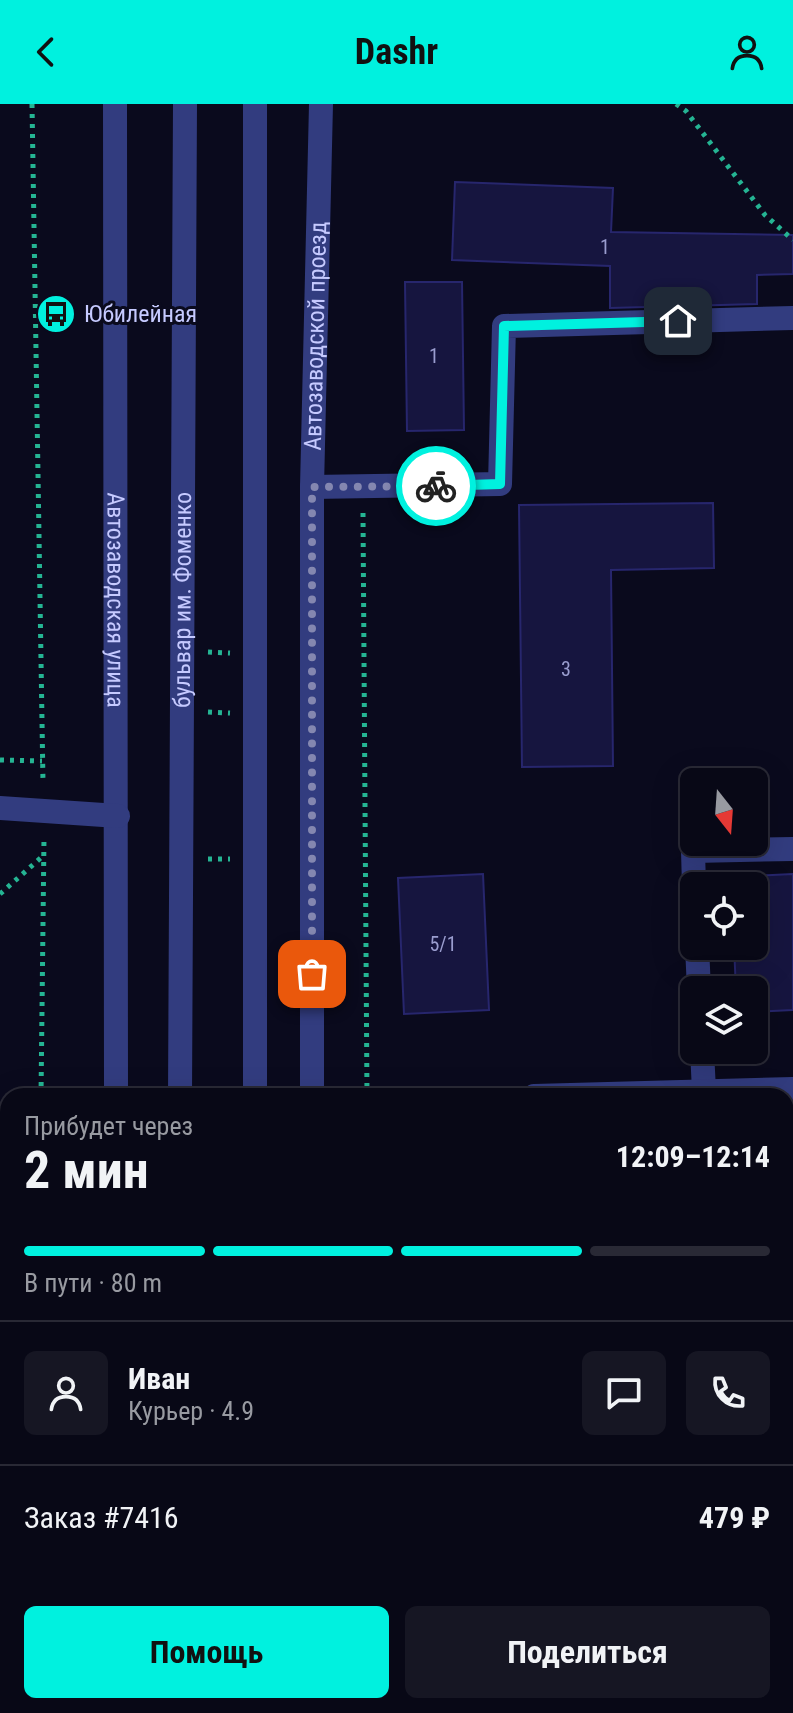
<!DOCTYPE html>
<html lang="ru">
<head>
<meta charset="utf-8">
<style>
  body { margin:0; font-family:"Roboto Condensed",sans-serif; background:#161623; color:#f1f3f6; height:100vh; display:flex; flex-direction:column; font-size:30px; white-space:nowrap }
  * { box-sizing:border-box; margin:0 }
  p { font-size:26px; color:#989aa1 }
  .icon { flex:none; width:44px; height:44px; fill:none; stroke:currentColor; stroke-width:2; stroke-linecap:round; stroke-linejoin:round }
  .map { position:relative; flex:1; overflow:hidden }
  .side { position:absolute; left:0px; top:984px; width:794px; height:626px; display:flex; flex-direction:column; background:#080816; border-radius:24px 24px 0 0; box-shadow:0 8px 32px #0002,0 0 0 2px #292935 }
  .side>* { flex:none }
  .needle { width:52px; rotate:163deg }
  .buttons { position:absolute; left:680px; top:664px; display:grid; gap:16px }
  .buttons a { display:grid; place-items:center; width:88px; height:88px; border-radius:12px; background:#080816; box-shadow:0 8px 32px #0002,0 0 0 2px #292935; font-size:40px }
  .pin { position:absolute; display:grid; place-items:center; width:68px; height:68px; color:#fff; margin:-34px; border-radius:16px; box-shadow:0 4px 12px #0006 }
  .courier { position:absolute; display:grid; place-items:center; width:80px; height:80px; margin:-40px; border:6px solid #00f1df; border-radius:50%; background:#fff; color:#222; box-shadow:0 2px 10px #0007 }
  .headline em { font-style:normal; font-weight:700 }
  .headline div { display:flex; flex-direction:column-reverse }
  .headline { display:flex; align-items:center; justify-content:space-between; height:136px; padding:0 24px }
  h1 { font-size:52px; font-weight:700; line-height:60px }
  .bar { display:grid; grid-template-columns:repeat(4,1fr); gap:12px 8px; align-content:center; height:96px; padding:0 24px }
  .bar i { height:10px; border-radius:6px; background:#292935 }
  .bar .selected { background:#00f1df }
  .bar p { grid-column:span 4 }
  .line { display:flex; align-items:center; gap:20px; padding:0 24px; border-top:2px solid #292935 }
  .line div { flex:1 }
  .round { display:grid; place-items:center; flex:none; width:84px; height:84px; border-radius:12px; background:#161623 }
  .action { display:flex; gap:16px; margin-top:auto; padding:16px 24px }
  .action a { flex:1; height:92px; border-radius:12px; background:#00f1df; color:#111; font-size:32px; font-weight:700; line-height:92px; text-align:center }
  .action a+a { background:#161623; color:#f1f3f6 }
  header { display:flex; justify-content:space-between; align-items:center; height:104px; padding:0 24px; background:#00f1df; color:#111; font-size:36px; font-weight:700 }
  .map>svg:first-child { display:block }
  .building { fill:#16153f; stroke:#27266d; stroke-width:2 }
  .lines { fill:none; stroke-linecap:round; stroke-linejoin:round }
  .path { stroke:#25b493; stroke-width:5; stroke-dasharray:4 6; stroke-linecap:butt }
  .minor { stroke:#323c7f; stroke-width:24 }
  .done { stroke:#8487b0; stroke-width:8; stroke-dasharray:0 14.4 }
  .route { stroke:#00f1df; stroke-width:10 }
  .labels { text-anchor:middle; dominant-baseline:central; stroke-width:6; stroke-linejoin:round; paint-order:stroke }
  .number-label { font-size:20px; fill:#9a9dcf }
  .poi-label { font-size:24px; fill:#c6caff; stroke:#0a0a1d; text-anchor:start }
  .street-label { font-size:24px; fill:#c6caff; stroke:#0a0a1d }
</style>
</head>
<body>
<header><svg class="icon" aria-label="back" viewBox="0 0 24 24"><path d="M15 5l-7 7 7 7"/></svg>Dashr<svg class="icon" aria-label="person" viewBox="0 0 24 24"><circle cx="12" cy="8" r="4"/><path d="M4 21q1-7 8-7t8 7"/></svg></header>
<div class="map">
<svg width="793" height="1609" viewBox="0 0 793 1609">
  <rect width="100%" height="100%" fill="#0a0a1d"/>
  <!-- building -->
  <g class="building">
    <polygon points="455,78 613,84 611,128 793,131 793,170 757,171 757,200 610,204 610,162 452,156"/>
    <polygon points="405,178 462,178 464,326 407,327"/>
    <polygon points="713,399 714,464 611,466 613,662 522,663 519,401"/>
    <polygon points="483,770 489,906 404,910 398,774"/>
    <polygon points="793,770 793,906 754,908 754,886 736,886 734,842 754,842 754,772"/>
  </g>
  <g class="lines">
    <!-- path -->
    <g class="path">
      <polyline points="32,0 43,679"/>
      <polyline points="676,0 686,7 765,111 793,136"/>
      <polyline points="363,409 367,992"/>
      <polyline points="208,548 230,549"/>
      <polyline points="208,608 230,609"/>
      <polyline points="0,656 42,657"/>
      <polyline points="208,755 230,755"/>
      <polyline points="0,790 44,751"/>
      <polyline points="41,992 44,733"/>
      <polyline points="34,1609 34,1602"/>
      <polyline points="367,1609 368,1602"/>
    </g>
    <!-- minor -->
    <g class="minor">
      <path id="s1" d="M115 0 116 992"/>
      <polyline points="312,383 500,380 504,222 793,214"/>
      <polyline points="0,704 118,712"/>
      <polyline points="694,782 693,747 793,745"/>
      <polyline points="697,842 699,886"/>
      <polyline points="702,946 704,987"/>
      <path id="s2" d="M180 992 185 0"/>
      <polyline points="255,992 255,0"/>
      <path id="s3" d="M312 992V383L321 0"/>
      <polyline points="534,992 793,985"/>
      <polyline points="0,1484 8,1485"/>
      <polyline points="786,1595 793,1595"/>
      <polyline points="182,1602 182,1609"/>
      <polyline points="254,1602 254,1609"/>
      <polyline points="312,1602 312,1609"/>
      <polyline points="416,1602 450,1607 620,1602"/>
      <polyline points="110,1609 110,1602"/>
    </g>
  </g>
  <g class="lines">
    <!-- done -->
    <polyline class="done" points="312,870 312,383 436,382"/>
    <!-- route -->
    <polyline class="route" points="436,382 500,380 504,222 678,217"/>
  </g>
  <!-- icons -->
  <defs>
    <g id="bus-disc" transform="scale(2)"><circle r="9.5" fill="#00f1df" stroke="#0a0a1d"/><path d="M-5-6H5V4H4V6H2V4H-2V6H-4V4H-5ZM-3.5-4V0h7V-4ZM-3.5 1.2v1.5H-2V1.2ZM2 1.2v1.5H3.5V1.2Z" fill="#111"/></g>
  </defs>
  <g fill-rule="evenodd">
    <use href="#bus-disc" x="56" y="210"/>
  </g>
  <g class="labels">
    <!-- number labels -->
    <g class="number-label">
      <text x="605" y="143">1</text>
      <text x="434" y="252">1</text>
      <text x="566" y="565">3</text>
      <text x="443" y="840">5/1</text>
    </g>
    <!-- poi labels -->
    <g class="poi-label">
      <text x="84" y="210">Юбилейная</text>
    </g>
    <!-- street labels -->
    <g class="street-label">
      <text stroke="none"><textPath href="#s3" startOffset="760">Автозаводской проезд</textPath></text>
      <text stroke="none"><textPath href="#s1" startOffset="496">Автозаводская улица</textPath></text>
      <text stroke="none"><textPath href="#s2" startOffset="496">бульвар им. Фоменко</textPath></text>
    </g>
  </g>
</svg>
<div class="buttons">
<a><svg class="needle" viewBox="-14 -14 28 28"><path d="M0-13l5 13h-10z" fill="#e53935"/><path d="M0 13l5-13h-10z" fill="#989aa1"/></svg></a>
<a><svg class="icon" aria-label="locate" viewBox="0 0 24 24"><circle cx="12" cy="12" r="6"/><path d="M12 2v4M12 18v4M2 12h4M18 12h4"/></svg></a>
<a><svg class="icon" aria-label="layers" viewBox="0 0 24 24"><path d="M12 4l9 5-9 5-9-5zM3 14l9 5 9-5"/></svg></a>
</div>
<div class="pin" style="left:312px;top:870px;background:#ea580c"><svg class="icon" aria-label="bag" viewBox="0 0 24 24"><path d="M5 8h14l-1 12H6zM9 8a3 3 0 0 1 6 0"/></svg></div>
<div class="pin" style="left:678px;top:217px;background:#1f2937"><svg class="icon" aria-label="home" viewBox="0 0 24 24"><path d="M3 11l9-7 9 7M6 9v11h12V9"/></svg></div>
<div class="courier" style="left:436px;top:382px"><svg class="icon" aria-label="bike" viewBox="0 0 24 24"><circle cx="6" cy="16" r="4"/><circle cx="18" cy="16" r="4"/><path d="M6 16l4-8h5l3 8M10 8l3 8H6M13 5h3"/></svg></div>
<section class="side">
<div class="headline"><div><h1>2 мин</h1><p>Прибудет через</p></div><em>12:09–12:14</em></div>
<div class="bar"><i class="selected"></i><i class="selected"></i><i class="selected"></i><i></i><p>В пути · 80 m</p></div>
<div class="line" style="height:144px"><a class="round"><svg class="icon" aria-label="person" viewBox="0 0 24 24"><circle cx="12" cy="8" r="4"/><path d="M4 21q1-7 8-7t8 7"/></svg></a><div><b>Иван</b><p>Курьер · 4.9</p></div><a class="round"><svg class="icon" aria-label="chat" viewBox="0 0 24 24"><path d="M4 5h16v11H9l-5 4z"/></svg></a><a class="round"><svg class="icon" aria-label="phone" viewBox="0 0 24 24"><path d="M5 4h4l2 5-3 2q2 4 5 5l2-3 5 2v4C11 20 4 13 5 4z"/></svg></a></div>
<div class="line" style="height:104px"><div>Заказ #7416</div><b>479 ₽</b></div>
<div class="action"><a>Помощь</a><a>Поделиться</a></div>
</section>
</div>
</body>
</html>
